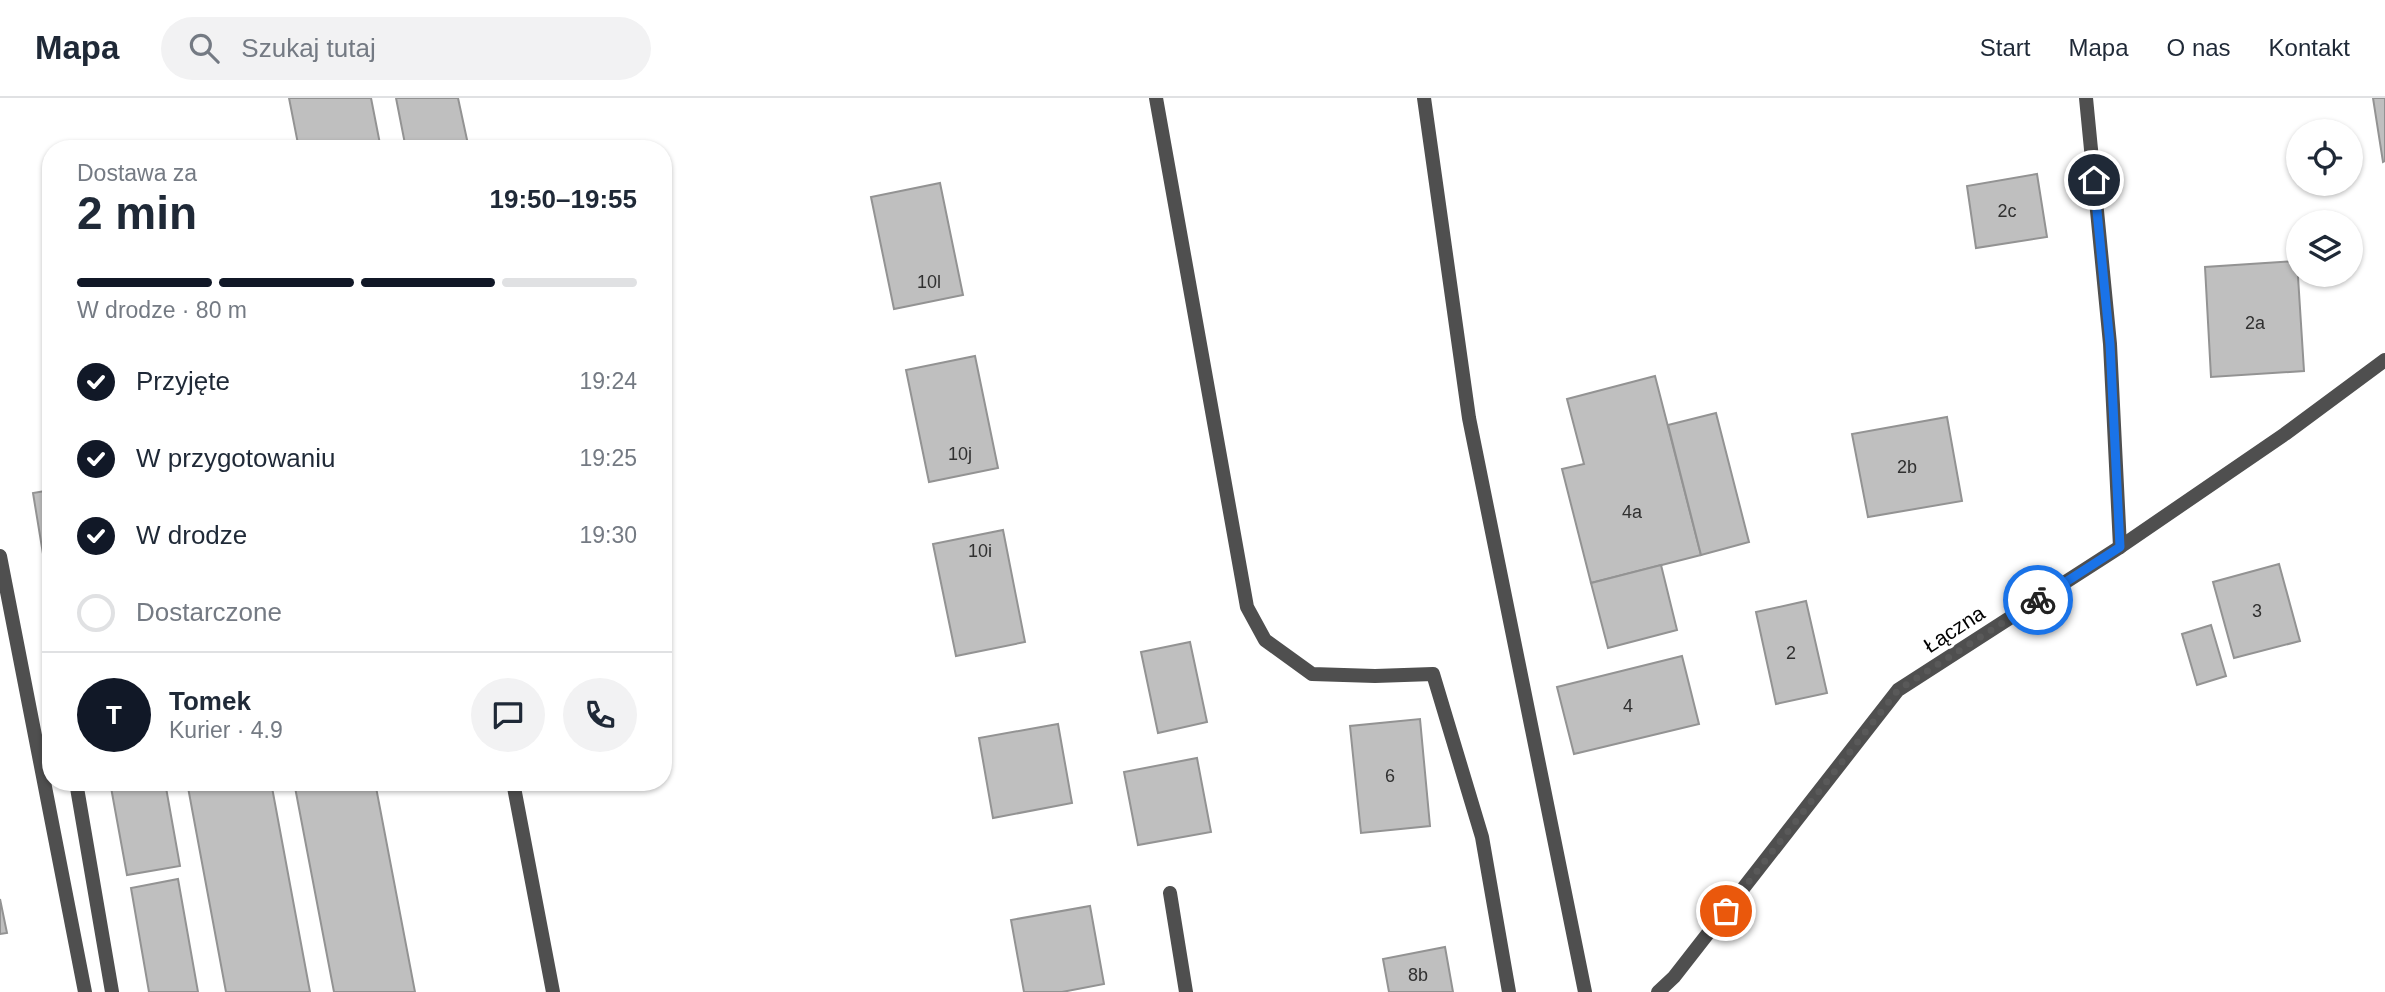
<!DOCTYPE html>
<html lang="pl">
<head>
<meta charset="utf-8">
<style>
  body { margin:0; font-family:Arial,sans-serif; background:#f2f2f3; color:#1f2937; height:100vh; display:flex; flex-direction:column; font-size:26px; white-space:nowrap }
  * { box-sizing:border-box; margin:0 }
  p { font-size:23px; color:#747a83 }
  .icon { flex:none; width:38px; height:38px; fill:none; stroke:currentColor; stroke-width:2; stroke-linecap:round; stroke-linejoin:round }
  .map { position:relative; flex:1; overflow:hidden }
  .drawer { position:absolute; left:42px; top:42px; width:630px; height:651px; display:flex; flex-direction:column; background:#fff; border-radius:28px; box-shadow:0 2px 5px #0004 }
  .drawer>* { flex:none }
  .buttons { position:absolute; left:2286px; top:21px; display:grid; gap:14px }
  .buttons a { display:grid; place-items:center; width:77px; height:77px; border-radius:50%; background:#fff; box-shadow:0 2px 5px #0004; font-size:35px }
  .pin { position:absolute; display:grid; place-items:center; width:60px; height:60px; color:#fff; margin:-30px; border:4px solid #fff; border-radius:50%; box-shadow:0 2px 7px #0007 }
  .courier { position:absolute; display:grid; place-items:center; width:70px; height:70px; margin:-35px; border:5px solid #1a73e8; border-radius:50%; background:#fff; color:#222; box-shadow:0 2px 9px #0007 }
  .overview em { font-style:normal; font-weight:600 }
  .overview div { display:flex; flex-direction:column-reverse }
  .overview { display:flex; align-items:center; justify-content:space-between; height:119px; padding:0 35px }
  h1 { font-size:46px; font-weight:600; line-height:52px }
  .bar { display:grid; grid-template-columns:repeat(4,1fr); gap:10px 7px; align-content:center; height:84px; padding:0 35px }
  .bar i { height:9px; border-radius:5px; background:#e0e1e3 }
  .bar .on { background:#111827 }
  .bar p { grid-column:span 4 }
  .line { display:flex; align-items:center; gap:18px; padding:0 35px; border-top:2px solid #e0e1e3 }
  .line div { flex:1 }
  .round { display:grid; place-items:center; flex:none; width:74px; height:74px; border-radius:37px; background:#f2f2f3 }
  ol { padding:0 35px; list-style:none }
  li { display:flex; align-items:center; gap:21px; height:77px }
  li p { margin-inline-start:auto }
  li .icon { padding:7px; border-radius:50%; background:#111827; color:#fff; stroke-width:4 }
  li:last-child { color:#747a83 }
  li i { width:38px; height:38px; border:4px solid #e0e1e3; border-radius:50% }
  header { display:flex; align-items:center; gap:42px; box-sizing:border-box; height:98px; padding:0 35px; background:#fff; border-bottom:2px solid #e0e1e3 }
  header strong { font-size:33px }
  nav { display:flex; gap:38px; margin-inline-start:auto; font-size:24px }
  .search { width:490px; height:63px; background:#f2f2f3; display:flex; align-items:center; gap:18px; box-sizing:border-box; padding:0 24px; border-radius:38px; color:#747a83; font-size:26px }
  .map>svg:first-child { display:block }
  .building { fill:#bfbfbf; stroke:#939393; stroke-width:2 }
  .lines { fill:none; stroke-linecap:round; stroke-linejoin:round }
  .lane { stroke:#4f4f4f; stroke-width:14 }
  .street { stroke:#4f4f4f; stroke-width:14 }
  .done { stroke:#595959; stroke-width:7; stroke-dasharray:0 12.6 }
  .route { stroke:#1a73e8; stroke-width:9 }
  .labels { text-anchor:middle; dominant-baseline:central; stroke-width:6; stroke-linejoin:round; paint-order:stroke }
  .number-label { font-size:18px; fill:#303030 }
  .street-label { font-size:21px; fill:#000; stroke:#fff }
</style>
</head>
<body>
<header>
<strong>Mapa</strong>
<div class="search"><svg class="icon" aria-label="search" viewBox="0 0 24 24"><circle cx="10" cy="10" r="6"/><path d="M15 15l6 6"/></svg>Szukaj tutaj</div>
<nav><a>Start</a><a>Mapa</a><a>O nas</a><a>Kontakt</a></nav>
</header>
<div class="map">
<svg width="2385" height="894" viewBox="0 0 2385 894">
  <rect width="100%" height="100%" fill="#fff"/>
  <!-- building -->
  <g class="building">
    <polygon points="289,0 371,0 381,51 299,51"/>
    <polygon points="396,0 458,0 469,51 406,51"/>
    <polygon points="2373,0 2385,0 2385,63 2383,64"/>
    <polygon points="2037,76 2047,139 1976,150 1967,88"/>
    <polygon points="940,85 963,197 894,211 871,99"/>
    <polygon points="2297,163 2304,273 2211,279 2205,169"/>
    <polygon points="975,258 998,370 929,384 906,272"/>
    <polygon points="1655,278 1701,457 1591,485 1562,371 1584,366 1567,301"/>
    <polygon points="1716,315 1749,444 1701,457 1668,327"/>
    <polygon points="1947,319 1962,403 1868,419 1852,336"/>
    <polygon points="51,392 51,455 43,456 33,395"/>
    <polygon points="1003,432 1025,544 956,558 933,446"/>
    <polygon points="2279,466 2300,543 2234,560 2213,484"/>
    <polygon points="1661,467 1677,532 1608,550 1591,485"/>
    <polygon points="1806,503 1827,595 1776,606 1756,514"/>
    <polygon points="2211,527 2226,578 2197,587 2182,536"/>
    <polygon points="1190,544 1207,624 1158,635 1141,554"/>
    <polygon points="1682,558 1699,626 1574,656 1557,589"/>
    <polygon points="1420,621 1430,728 1361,735 1350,628"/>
    <polygon points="1058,626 1072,705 993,720 979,640"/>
    <polygon points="1197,660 1211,734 1138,747 1124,674"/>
    <polygon points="110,684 165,684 180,768 127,777"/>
    <polygon points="187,684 271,684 310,894 226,894"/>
    <polygon points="294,684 375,684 415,894 334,894"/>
    <polygon points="178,781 198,894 149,894 131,790"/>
    <polygon points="0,801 7,835 0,836"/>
    <polygon points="1090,808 1104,886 1062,894 1024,894 1011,822"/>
    <polygon points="1445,849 1453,894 1389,894 1383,861"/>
  </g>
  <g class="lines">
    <!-- lane -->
    <g class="lane">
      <polyline points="1156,0 1247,509 1265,542 1312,576 1375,578 1433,576 1482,739 1509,894"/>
      <polyline points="1424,0 1469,320 1585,894"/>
      <polyline points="2086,0 2110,246 2120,449"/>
      <polyline points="76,684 112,894"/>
      <polyline points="513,684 553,894"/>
      <polyline points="1170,795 1186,894"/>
    </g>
    <!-- street -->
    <g class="street">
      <polyline points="0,458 85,894"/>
      <polyline points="1658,894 1674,879 1898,592 2120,449 2285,336 2385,262"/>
    </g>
  </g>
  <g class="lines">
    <!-- done -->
    <polyline class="done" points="1726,813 1898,592 2038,502"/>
    <!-- route -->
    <polyline class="route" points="2038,502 2120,449 2110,246 2094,82"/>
  </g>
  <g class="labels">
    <!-- number labels -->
    <g class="number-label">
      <text x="2007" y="113">2c</text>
      <text x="929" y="184">10l</text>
      <text x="2255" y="225">2a</text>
      <text x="960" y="356">10j</text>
      <text x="1907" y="369">2b</text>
      <text x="1632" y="414">4a</text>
      <text x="980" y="453">10i</text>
      <text x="2257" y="513">3</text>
      <text x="1791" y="555">2</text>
      <text x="1628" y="608">4</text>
      <text x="1390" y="678">6</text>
      <text x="1418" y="877">8b</text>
    </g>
    <!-- street labels -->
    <g class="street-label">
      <text transform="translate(1954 531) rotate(-33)">Łączna</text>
    </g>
  </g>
</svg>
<div class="buttons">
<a><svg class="icon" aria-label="locate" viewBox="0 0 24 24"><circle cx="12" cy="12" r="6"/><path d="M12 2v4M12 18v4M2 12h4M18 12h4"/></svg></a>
<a><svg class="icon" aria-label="layers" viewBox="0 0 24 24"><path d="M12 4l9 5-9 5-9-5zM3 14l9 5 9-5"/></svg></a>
</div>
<div class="pin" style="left:1726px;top:813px;background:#ea580c"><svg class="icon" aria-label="bag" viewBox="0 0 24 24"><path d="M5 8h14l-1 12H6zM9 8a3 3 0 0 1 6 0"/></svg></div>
<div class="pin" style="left:2094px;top:82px;background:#1f2937"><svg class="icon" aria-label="home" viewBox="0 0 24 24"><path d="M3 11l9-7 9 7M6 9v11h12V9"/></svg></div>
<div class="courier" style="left:2038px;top:502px"><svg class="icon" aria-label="bike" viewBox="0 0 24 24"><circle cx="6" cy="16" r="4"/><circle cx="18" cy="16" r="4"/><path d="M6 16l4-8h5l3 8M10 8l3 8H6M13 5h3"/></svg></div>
<section class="drawer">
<div class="overview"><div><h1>2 min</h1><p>Dostawa za</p></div><em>19:50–19:55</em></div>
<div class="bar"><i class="on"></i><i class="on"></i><i class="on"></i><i></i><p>W drodze · 80 m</p></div>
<ol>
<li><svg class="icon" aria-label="check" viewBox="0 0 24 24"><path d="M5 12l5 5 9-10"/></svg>Przyjęte<p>19:24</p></li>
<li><svg class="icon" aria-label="check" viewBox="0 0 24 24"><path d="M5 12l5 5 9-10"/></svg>W przygotowaniu<p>19:25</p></li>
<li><svg class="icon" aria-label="check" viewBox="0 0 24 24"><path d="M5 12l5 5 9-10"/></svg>W drodze<p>19:30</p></li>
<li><i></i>Dostarczone</li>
</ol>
<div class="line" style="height:126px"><b class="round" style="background:#111827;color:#fff">T</b><div><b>Tomek</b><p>Kurier · 4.9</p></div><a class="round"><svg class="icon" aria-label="chat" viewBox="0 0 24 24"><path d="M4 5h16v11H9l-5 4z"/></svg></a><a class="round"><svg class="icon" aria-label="phone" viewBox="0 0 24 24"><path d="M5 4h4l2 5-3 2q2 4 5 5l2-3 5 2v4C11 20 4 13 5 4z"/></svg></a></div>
</section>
</div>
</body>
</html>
